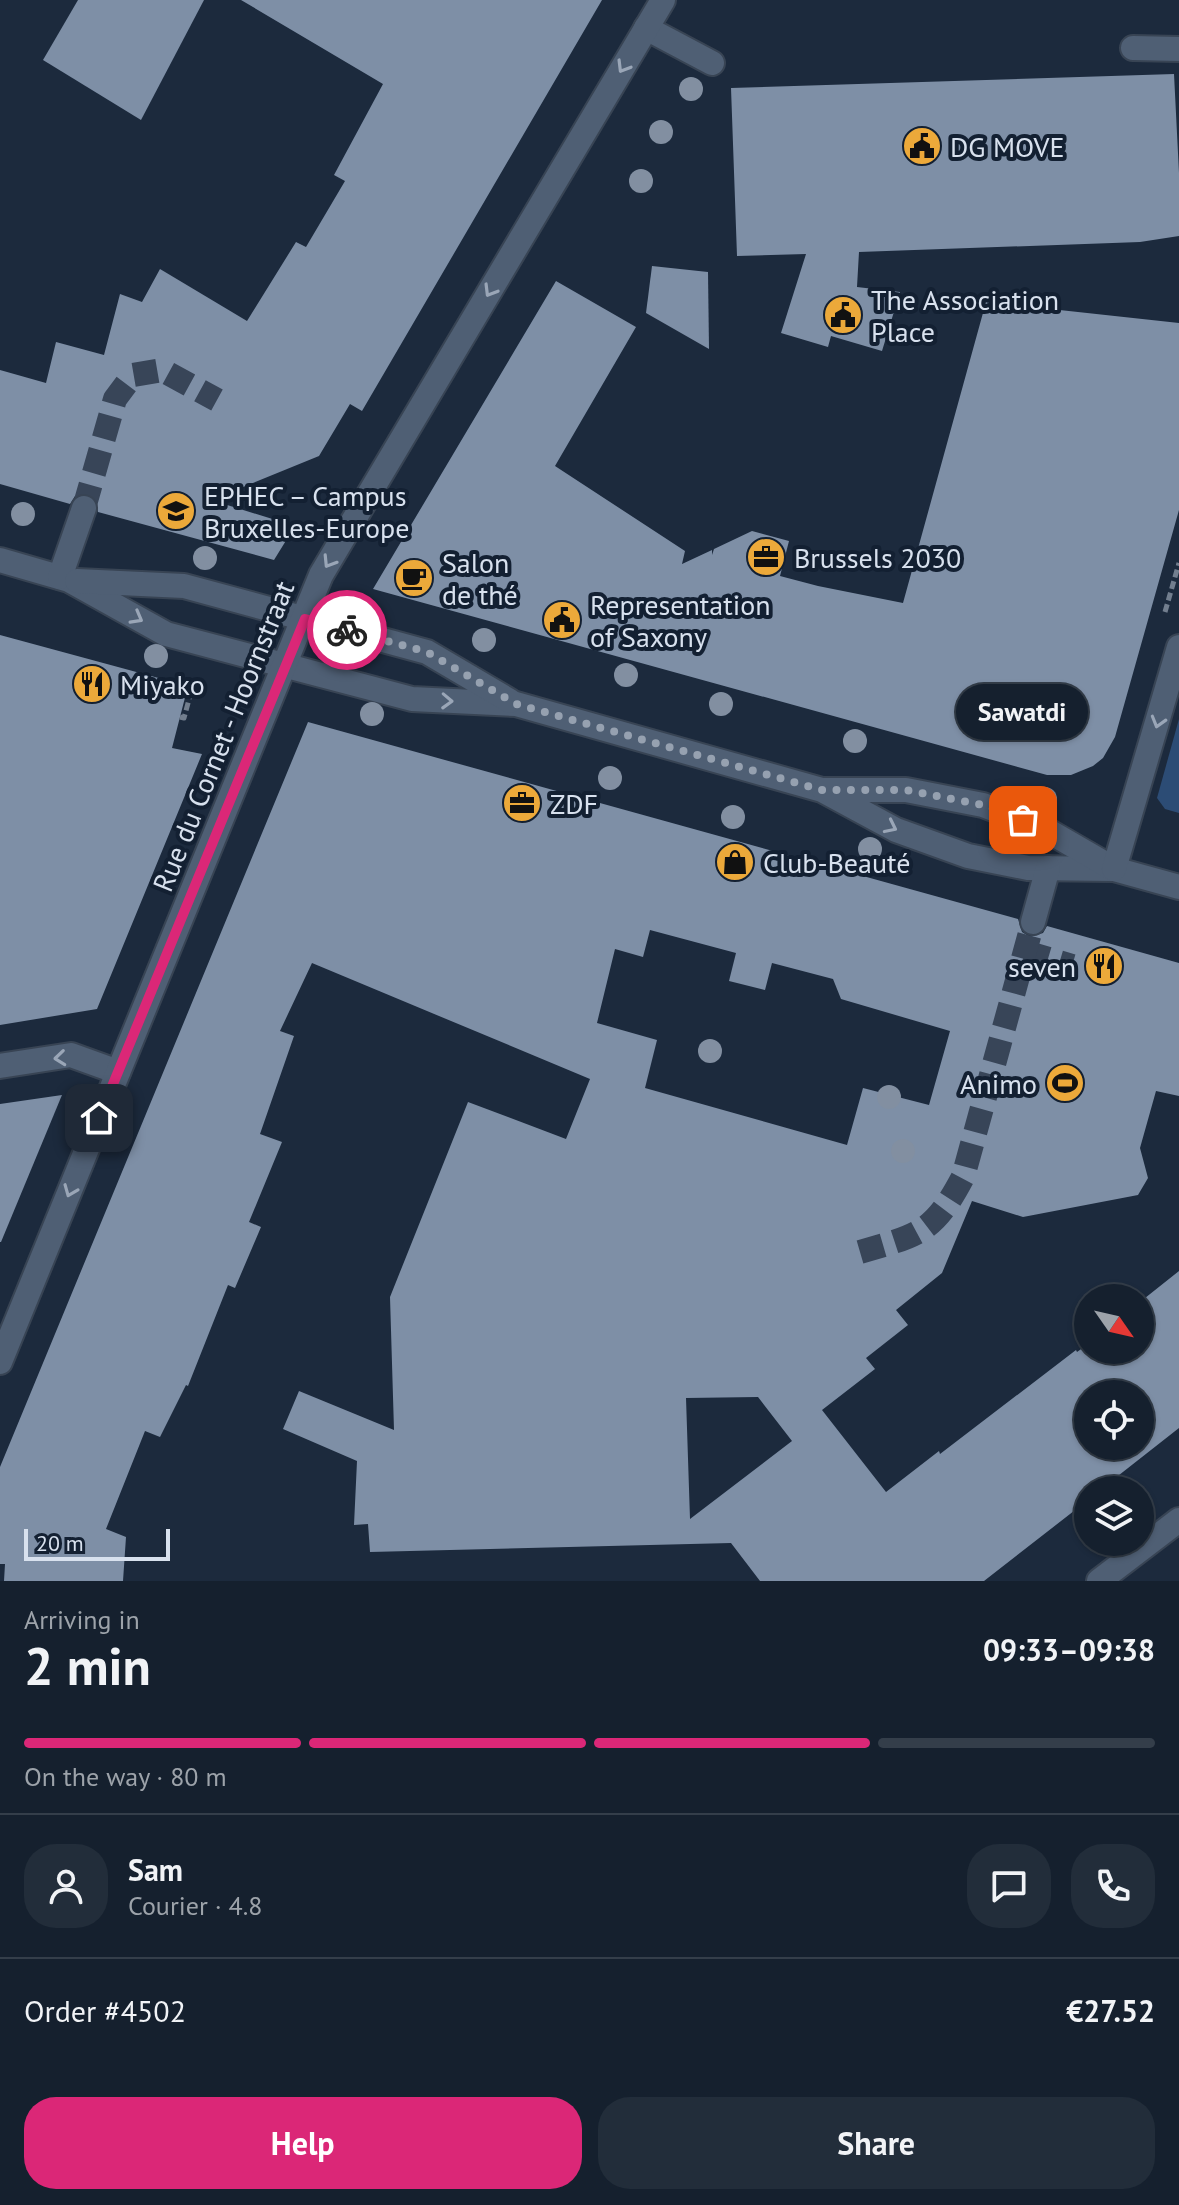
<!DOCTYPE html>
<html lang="en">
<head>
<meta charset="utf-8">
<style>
  body { margin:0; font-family:"PT Sans",sans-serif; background:#222d3a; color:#f1f3f6; height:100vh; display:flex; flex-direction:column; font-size:30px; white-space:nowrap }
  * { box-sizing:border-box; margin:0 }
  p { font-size:26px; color:#9da3aa }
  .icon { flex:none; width:44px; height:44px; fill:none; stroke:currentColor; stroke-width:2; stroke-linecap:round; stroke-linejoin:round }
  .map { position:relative; height:1581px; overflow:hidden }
  .drawer { display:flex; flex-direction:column; background:#15202e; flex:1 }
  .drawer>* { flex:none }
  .needle { width:52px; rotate:124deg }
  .fabs { position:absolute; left:1074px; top:1284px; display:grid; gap:16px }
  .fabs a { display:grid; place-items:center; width:80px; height:80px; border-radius:50%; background:#15202e; box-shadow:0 2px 6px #0004,0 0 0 2px #343e4a; font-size:40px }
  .scale { position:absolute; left:24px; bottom:20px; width:146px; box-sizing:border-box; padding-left:8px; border:4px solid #d8e1ee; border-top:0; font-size:22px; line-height:28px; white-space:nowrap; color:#d8e1ee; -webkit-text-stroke:6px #132032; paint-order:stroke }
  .pin { position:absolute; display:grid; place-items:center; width:68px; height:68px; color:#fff; margin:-34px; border-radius:16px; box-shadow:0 4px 12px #0006 }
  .courier { position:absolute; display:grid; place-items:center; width:80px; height:80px; margin:-40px; border:6px solid #db2777; border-radius:50%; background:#fff; color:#222; box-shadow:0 2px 10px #0007 }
  .bubble { position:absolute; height:56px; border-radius:28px; background:#15202e; box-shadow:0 2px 6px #0004,0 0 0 2px #343e4a; font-size:26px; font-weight:800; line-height:56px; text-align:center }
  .head em { font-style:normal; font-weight:800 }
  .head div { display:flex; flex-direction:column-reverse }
  .head { display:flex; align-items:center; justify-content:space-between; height:136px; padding:0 24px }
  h1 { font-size:52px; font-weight:800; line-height:60px }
  .bar { display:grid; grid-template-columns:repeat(4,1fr); gap:12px 8px; align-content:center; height:96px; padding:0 24px }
  .bar i { height:10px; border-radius:6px; background:#343e4a }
  .bar .current { background:#db2777 }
  .bar p { grid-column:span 4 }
  .line { display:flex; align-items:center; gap:20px; padding:0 24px; border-top:2px solid #343e4a }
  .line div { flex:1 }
  .round { display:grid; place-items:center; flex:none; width:84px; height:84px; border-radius:32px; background:#222d3a }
  .action { display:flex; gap:16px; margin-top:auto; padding:16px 24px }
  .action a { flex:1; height:92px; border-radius:32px; background:#db2777; color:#fff; font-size:32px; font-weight:800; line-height:92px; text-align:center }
  .action a+a { background:#222d3a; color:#f1f3f6 }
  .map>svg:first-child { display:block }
  .green { fill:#2c4c75 }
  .building { fill:#7e8fa6; fill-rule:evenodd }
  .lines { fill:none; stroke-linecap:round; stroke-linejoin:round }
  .minor-tunnel { stroke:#384558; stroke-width:24; stroke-dasharray:24 12; stroke-linecap:butt }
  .minor-casing { stroke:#384454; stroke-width:28 }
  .path { stroke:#727e8e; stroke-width:5; stroke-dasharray:8 4; stroke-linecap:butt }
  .minor { stroke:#4f5f74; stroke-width:24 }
  .tree { fill:#828fa1 }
  .oneway { stroke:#9aa6b7 }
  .done { stroke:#96a1b0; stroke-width:8; stroke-dasharray:0 14.4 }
  .route { stroke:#db2777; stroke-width:10 }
  .labels { text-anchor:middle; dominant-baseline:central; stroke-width:8; stroke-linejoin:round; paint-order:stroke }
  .poi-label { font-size:28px; fill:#d8e1ee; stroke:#132032; text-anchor:start }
  .street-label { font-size:28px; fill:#d8e1ee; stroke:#132032 }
</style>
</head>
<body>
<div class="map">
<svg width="1179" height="1581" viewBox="0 0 1179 1581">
  <rect width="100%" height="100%" fill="#1c2a3d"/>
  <!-- green -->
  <polygon class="green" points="1179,719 1179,813 1165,809 1157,798"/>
  <!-- building -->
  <g class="building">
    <polygon points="78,0 204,0 141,120 43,60"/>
    <polygon points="241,0 602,0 362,411 350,404 319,456 211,500 295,526 274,560 98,512 96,499 88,494 75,496 70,504 0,484 0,370 46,383 56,342 104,355 120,294 142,302 160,269 247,321 296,242 306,247 345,181 334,175 383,84"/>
    <polygon points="1174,74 1179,173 1179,236 1140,242 859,252 857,287 900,292 882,351 831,336 828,347 781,333 806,254 737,256 731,88"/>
    <polygon points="652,266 708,272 709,349 646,313"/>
    <polygon points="556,281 636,327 555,466 685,551 682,564 712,550 712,555 714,549 752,531 789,541 780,576 818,586 903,603 986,302 1179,323 1179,510 1115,737 1103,758 1093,766 1071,775 1047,775 373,589"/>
    <polygon points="0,635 188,686 172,748 202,754 97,1009 0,1025"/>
    <path d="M308 722 1018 919 1022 932 1030 937 1043 933 1047 926 1179 963V1096L1156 1091 1140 1148 1148 1178 1138 1195 1023 1217 972 1201 942 1273 896 1310 908 1325 866 1358 875 1369 822 1410 886 1492 939 1451 940 1454 1076 1350 1077 1352 1088 1344V1350H1140V1302L1179 1271V1428L1100 1490H1088V1500L984 1581H760L731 1543 370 1552 368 1524 354 1525 357 1461 283 1429 299 1391 394 1430 390 1297 468 1102 566 1139 590 1079 312 963 280 1031 294 1036 260 1134 282 1142 249 1222 261 1227 235 1288 228 1285 188 1386 186 1385 160 1437 145 1431 106 1529 126 1537 123 1581H4L5 1564H0V1467ZM650 930 736 953 729 981 765 990 772 963 833 979 841 999 950 1031 929 1105 863 1088 847 1145 645 1088 657 1040 597 1023 615 949 643 957ZM1088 1394H1140V1446H1088ZM758 1397 792 1441 690 1519 686 1398Z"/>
    <polygon points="62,1095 1,1242 0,1242 0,1104"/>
  </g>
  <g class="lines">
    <!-- minor-tunnel -->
    <g class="minor-tunnel">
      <polyline points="84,508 115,399 133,375 162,370 217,400"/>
      <polyline points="1025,952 1072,966"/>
      <path d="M860 1252C918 1235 933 1234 963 1177L1033 922"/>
    </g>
    <!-- minor casing -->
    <g class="minor-casing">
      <g id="minor">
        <polyline points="646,28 712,63"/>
        <polyline points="1133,48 1179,49"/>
        <polyline points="0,560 69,580 166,634 412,699 516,704 822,790 896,830 968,856 1028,868 1114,869"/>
        <polyline points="60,577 84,508"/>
        <polyline points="77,581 184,586 427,652 510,701"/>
        <polyline points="824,790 906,790 983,805 1043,828 1114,869 1179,887"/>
        <polyline points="1114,869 1179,647"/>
        <polyline points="1033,922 1048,868"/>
        <polyline points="0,1066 71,1055 118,1072"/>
        <polyline points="0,1362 321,575 663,0"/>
        <polyline points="1099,1581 1179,1520"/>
      </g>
    </g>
    <!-- path -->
    <g class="path">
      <polyline points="1165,612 1179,563"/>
      <polyline points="180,717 184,718 194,681"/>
    </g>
    <!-- minor -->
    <use href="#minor" class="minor"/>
  </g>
  <!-- trees -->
  <g class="tree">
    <circle cx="691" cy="89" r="12"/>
    <circle cx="661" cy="132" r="12"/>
    <circle cx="641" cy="181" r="12"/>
    <circle cx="23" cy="514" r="12"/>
    <circle cx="205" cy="558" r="12"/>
    <circle cx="484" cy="640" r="12"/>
    <circle cx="156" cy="656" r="12"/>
    <circle cx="626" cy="675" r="12"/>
    <circle cx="721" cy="704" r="12"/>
    <circle cx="372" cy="714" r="12"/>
    <circle cx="855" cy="741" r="12"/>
    <circle cx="610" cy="778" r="12"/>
    <circle cx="1045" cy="799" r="12"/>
    <circle cx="733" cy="817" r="12"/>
    <circle cx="870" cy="849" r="12"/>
    <circle cx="710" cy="1051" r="12"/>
    <circle cx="889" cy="1097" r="12"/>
    <circle cx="903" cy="1151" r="12"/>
  </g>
  <!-- one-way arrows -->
  <defs><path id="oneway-chevron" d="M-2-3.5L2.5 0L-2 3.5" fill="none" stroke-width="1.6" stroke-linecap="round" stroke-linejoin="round" transform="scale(2)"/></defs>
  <g class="oneway">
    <use href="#oneway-chevron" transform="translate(623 67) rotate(121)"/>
    <use href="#oneway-chevron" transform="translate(490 291) rotate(121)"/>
    <use href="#oneway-chevron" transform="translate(329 562) rotate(122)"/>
    <use href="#oneway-chevron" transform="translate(137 618) rotate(29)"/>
    <use href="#oneway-chevron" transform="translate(447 701) rotate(2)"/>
    <use href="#oneway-chevron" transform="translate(1158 722) rotate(106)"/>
    <use href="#oneway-chevron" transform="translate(891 827) rotate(26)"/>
    <use href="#oneway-chevron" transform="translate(60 1058) rotate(174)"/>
    <use href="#oneway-chevron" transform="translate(70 1191) rotate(112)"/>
  </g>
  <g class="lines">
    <!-- done -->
    <polyline class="done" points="347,630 427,652 516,704 822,790 906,790 983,805 1023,820"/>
    <!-- route -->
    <polyline class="route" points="99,1118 305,619 347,630"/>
  </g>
  <!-- icons -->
  <defs>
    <g id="civic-disc" transform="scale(2)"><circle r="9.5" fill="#eca93a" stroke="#132032"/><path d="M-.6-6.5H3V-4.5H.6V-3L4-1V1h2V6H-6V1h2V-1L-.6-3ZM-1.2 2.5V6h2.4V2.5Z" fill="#111"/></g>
    <g id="university-disc" transform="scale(2)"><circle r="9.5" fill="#eca93a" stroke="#132032"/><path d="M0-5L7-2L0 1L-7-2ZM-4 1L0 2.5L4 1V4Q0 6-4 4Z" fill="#111"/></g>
    <g id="office-disc" transform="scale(2)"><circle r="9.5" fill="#eca93a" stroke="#132032"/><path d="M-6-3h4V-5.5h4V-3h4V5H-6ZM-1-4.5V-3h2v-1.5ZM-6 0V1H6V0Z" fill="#111"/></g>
    <g id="cafe-disc" transform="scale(2)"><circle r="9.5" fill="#eca93a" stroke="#132032"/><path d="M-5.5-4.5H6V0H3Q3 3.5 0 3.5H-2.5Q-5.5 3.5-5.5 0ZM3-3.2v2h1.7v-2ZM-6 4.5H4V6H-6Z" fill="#111"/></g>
    <g id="restaurant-disc" transform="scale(2)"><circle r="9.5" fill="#eca93a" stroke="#132032"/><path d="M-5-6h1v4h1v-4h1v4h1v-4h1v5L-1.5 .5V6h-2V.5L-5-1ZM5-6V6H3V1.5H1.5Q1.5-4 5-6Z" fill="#111"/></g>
    <g id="shop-disc" transform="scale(2)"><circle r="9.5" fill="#eca93a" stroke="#132032"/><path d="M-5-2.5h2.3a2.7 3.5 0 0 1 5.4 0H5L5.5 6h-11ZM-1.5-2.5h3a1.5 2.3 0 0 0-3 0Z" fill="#111"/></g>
    <g id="stadium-disc" transform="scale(2)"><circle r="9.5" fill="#eca93a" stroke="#132032"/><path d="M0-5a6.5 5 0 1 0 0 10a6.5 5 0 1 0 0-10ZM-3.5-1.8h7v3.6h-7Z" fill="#111"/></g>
  </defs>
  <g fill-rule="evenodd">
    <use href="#civic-disc" x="922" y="146"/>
    <use href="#civic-disc" x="843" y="315"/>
    <use href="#university-disc" x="176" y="511"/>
    <use href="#office-disc" x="766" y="557"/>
    <use href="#cafe-disc" x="414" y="578"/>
    <use href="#civic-disc" x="562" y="620"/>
    <use href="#restaurant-disc" x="92" y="684"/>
    <use href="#office-disc" x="522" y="803"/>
    <use href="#shop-disc" x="735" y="862"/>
    <use href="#restaurant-disc" x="1104" y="966"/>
    <use href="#stadium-disc" x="1065" y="1083"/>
  </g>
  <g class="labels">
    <!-- poi labels -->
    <g class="poi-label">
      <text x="950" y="146">DG MOVE</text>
      <text x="871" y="299">The Association<tspan x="871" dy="32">Place</tspan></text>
      <text x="204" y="495">EPHEC – Campus<tspan x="204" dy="32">Bruxelles-Europe</tspan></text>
      <text x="794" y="557">Brussels 2030</text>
      <text x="442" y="562">Salon<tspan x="442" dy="32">de thé</tspan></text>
      <text x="590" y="604">Representation<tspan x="590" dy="32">of Saxony</tspan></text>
      <text x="120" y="684">Miyako</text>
      <text x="550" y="803">ZDF</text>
      <text x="763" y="862">Club-Beauté</text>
      <text x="1076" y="966" text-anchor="end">seven</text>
      <text x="1037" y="1083" text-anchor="end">Animo</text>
    </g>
    <!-- street labels -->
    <g class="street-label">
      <text transform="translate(223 736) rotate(-68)">Rue du Cornet - Hoornstraat</text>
    </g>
  </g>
</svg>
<div class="fabs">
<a><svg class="needle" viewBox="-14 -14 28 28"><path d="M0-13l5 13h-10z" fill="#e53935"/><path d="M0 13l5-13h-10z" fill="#9da3aa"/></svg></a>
<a><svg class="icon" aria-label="locate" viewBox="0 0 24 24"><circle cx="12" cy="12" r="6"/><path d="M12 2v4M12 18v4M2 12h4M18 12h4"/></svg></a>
<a><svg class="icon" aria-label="layers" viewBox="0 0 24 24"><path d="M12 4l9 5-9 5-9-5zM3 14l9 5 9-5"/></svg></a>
</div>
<div class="scale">20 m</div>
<div class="pin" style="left:1023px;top:820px;background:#ea580c"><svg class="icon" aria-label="bag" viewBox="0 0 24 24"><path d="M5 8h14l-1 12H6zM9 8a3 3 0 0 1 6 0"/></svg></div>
<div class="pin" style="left:99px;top:1118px;background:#1f2937"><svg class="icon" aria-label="home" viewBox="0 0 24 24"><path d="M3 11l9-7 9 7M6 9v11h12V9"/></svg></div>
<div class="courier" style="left:347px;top:630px"><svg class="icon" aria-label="bike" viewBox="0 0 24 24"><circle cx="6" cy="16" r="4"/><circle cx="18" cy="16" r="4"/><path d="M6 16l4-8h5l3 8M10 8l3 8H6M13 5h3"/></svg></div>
<div class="bubble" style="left:956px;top:684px;width:132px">Sawatdi</div>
</div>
<section class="drawer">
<div class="head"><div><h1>2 min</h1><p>Arriving in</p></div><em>09:33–09:38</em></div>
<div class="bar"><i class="current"></i><i class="current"></i><i class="current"></i><i></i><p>On the way · 80 m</p></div>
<div class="line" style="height:144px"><a class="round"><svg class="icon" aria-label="person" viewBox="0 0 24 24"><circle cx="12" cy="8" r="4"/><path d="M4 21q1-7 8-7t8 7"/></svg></a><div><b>Sam</b><p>Courier · 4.8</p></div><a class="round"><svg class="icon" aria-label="chat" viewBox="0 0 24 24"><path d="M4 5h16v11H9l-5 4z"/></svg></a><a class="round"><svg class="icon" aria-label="phone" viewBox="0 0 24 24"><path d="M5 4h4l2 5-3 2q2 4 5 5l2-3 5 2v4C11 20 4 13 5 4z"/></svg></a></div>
<div class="line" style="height:104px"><div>Order #4502</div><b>€27.52</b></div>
<div class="action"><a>Help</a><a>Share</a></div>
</section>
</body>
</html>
